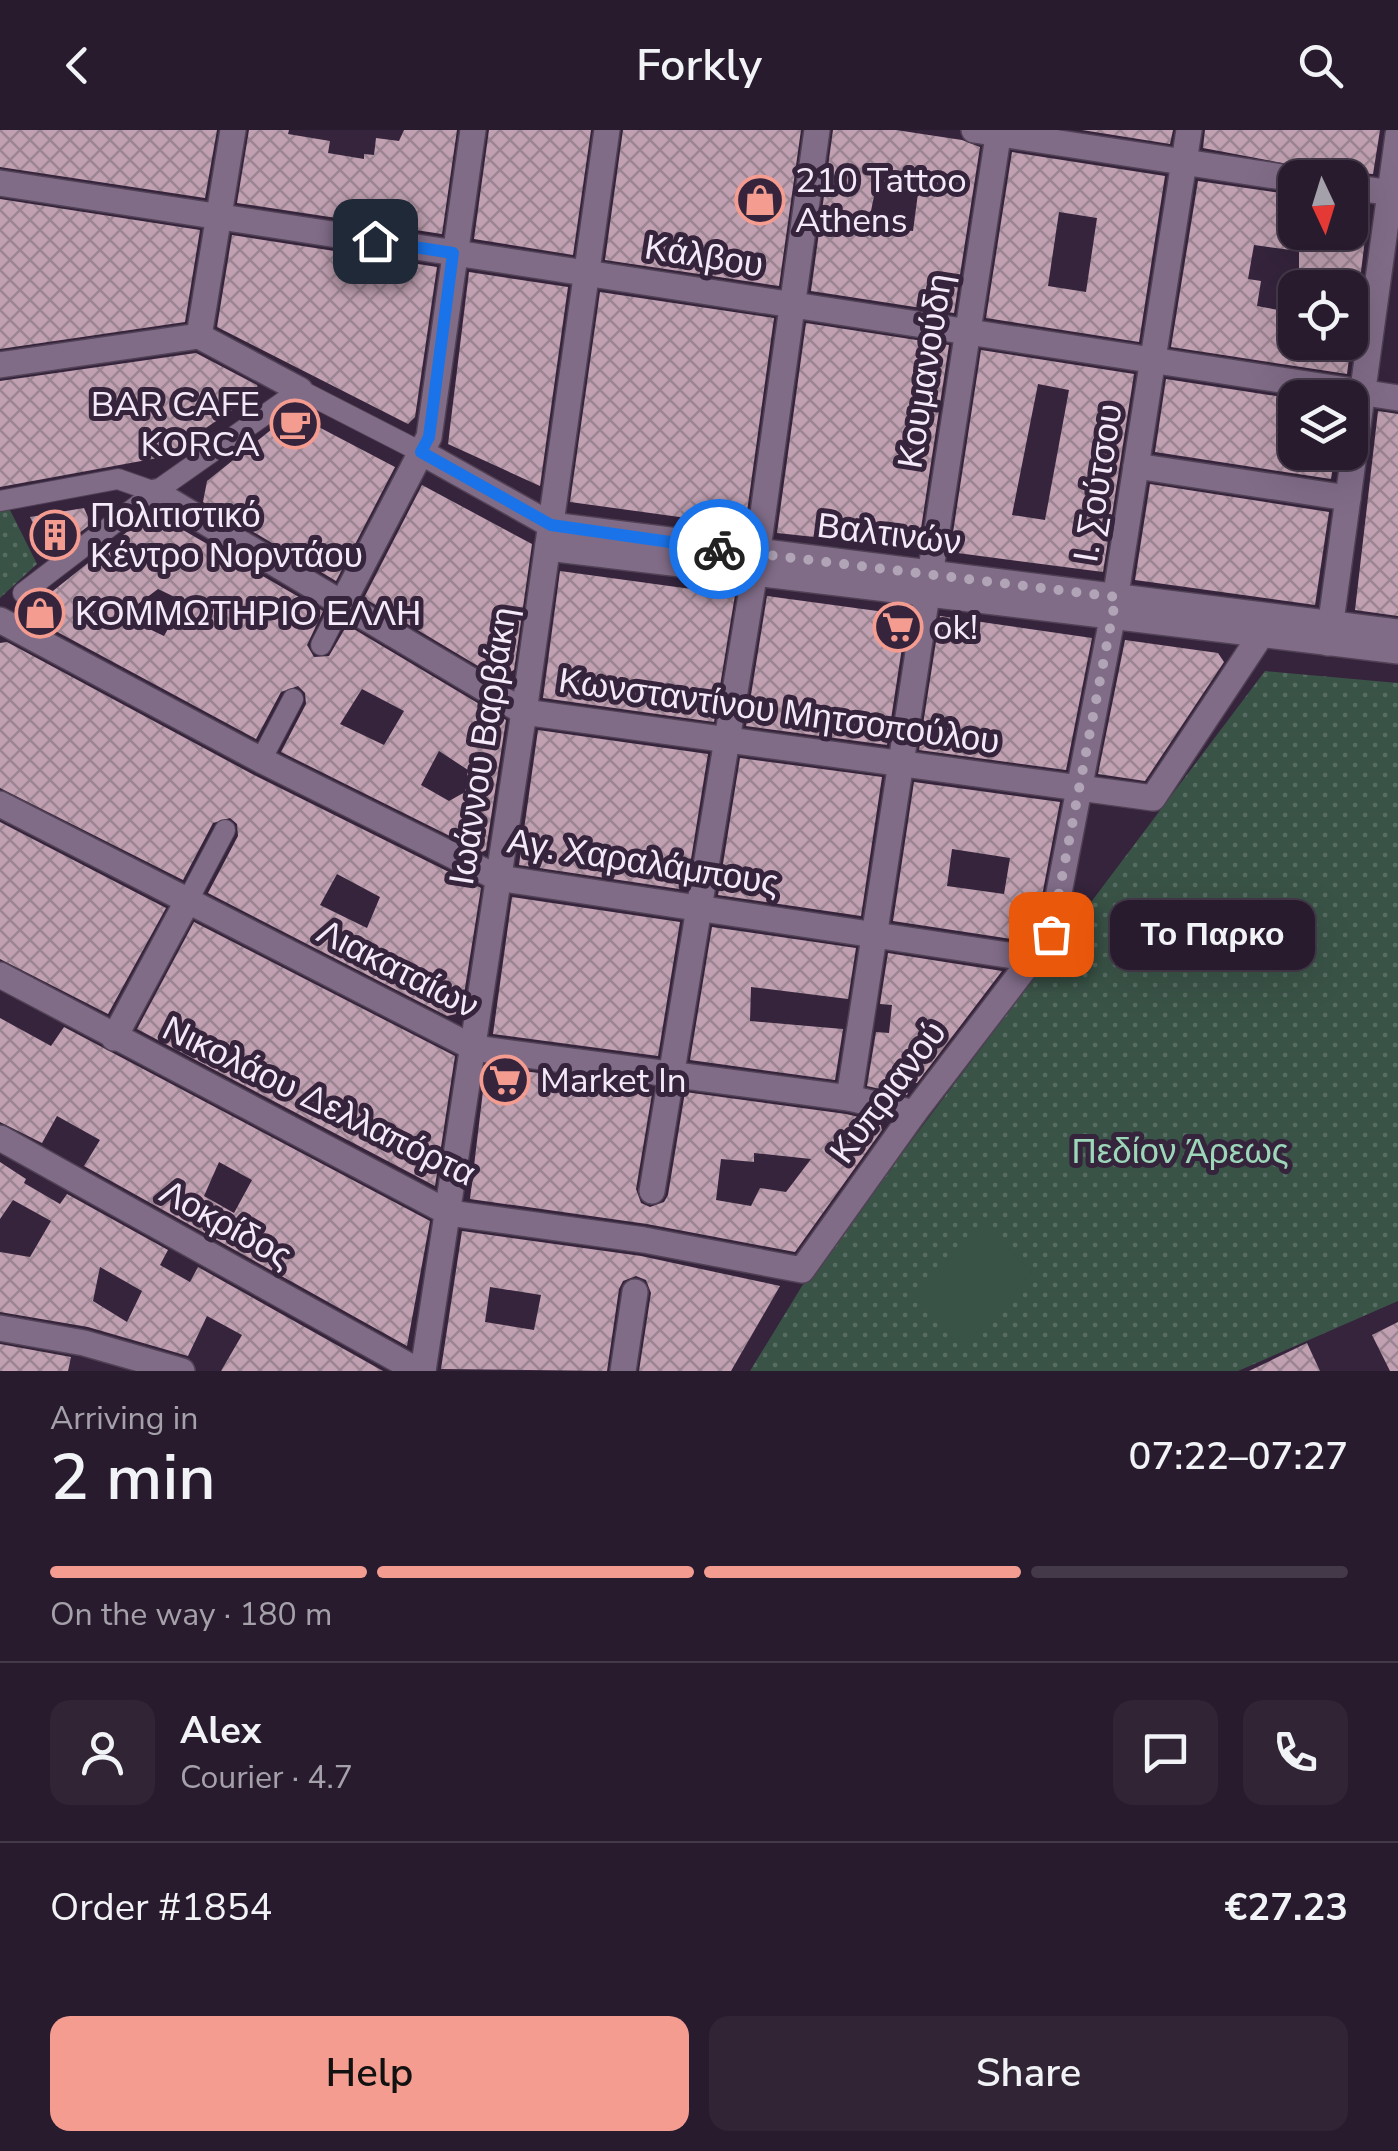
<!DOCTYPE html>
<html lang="en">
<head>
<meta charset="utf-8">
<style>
  body { margin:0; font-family:"Nunito Sans",sans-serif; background:#302435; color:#f1f3f6; height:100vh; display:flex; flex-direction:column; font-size:38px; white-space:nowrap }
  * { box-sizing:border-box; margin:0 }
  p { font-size:32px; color:#a5a1aa }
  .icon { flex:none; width:55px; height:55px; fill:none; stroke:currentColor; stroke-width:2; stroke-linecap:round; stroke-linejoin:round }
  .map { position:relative; height:1241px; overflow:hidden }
  .side { display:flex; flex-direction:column; background:#281b2d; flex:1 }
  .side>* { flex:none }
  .needle { width:65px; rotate:176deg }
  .buttons { position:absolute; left:1278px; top:30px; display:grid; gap:20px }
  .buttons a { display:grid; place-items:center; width:90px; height:90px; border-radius:20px; background:#281b2d; box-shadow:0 10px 40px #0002,0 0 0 2px #443949; font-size:50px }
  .pin { position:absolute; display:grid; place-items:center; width:85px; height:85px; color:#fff; margin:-42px; border-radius:20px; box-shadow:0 5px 15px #0006 }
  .courier { position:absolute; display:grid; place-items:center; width:100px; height:100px; margin:-50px; border:8px solid #1a73e8; border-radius:50%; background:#fff; color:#222; box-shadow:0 2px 12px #0007 }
  .bubble { position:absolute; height:70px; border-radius:20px; background:#281b2d; box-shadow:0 10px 40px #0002,0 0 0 2px #443949; font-size:32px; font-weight:600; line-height:70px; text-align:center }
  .headline em { font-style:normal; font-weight:600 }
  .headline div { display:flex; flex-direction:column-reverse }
  .headline { display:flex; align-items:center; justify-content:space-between; height:170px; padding:0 50px }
  h1 { font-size:65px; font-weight:600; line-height:75px }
  .bar { display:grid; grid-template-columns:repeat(4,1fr); gap:15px 10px; align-content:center; height:120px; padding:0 50px }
  .bar i { height:12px; border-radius:8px; background:#443949 }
  .bar .current { background:#f59c91 }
  .bar p { grid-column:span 4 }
  .line { display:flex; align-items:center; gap:25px; padding:0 50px; border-top:2px solid #443949 }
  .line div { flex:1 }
  .round { display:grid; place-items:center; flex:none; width:105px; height:105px; border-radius:20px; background:#302435 }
  .button { display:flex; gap:20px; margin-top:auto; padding:20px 50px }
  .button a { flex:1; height:115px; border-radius:20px; background:#f59c91; color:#111; font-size:40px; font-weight:600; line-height:115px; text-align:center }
  .button a+a { background:#302435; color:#f1f3f6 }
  header { display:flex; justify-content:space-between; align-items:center; height:130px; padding:0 50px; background:#281b2d; font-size:45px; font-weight:600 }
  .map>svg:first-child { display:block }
  .park { fill:url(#park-dots) }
  .pitch { fill:#3a5347 }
  .building { fill:url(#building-cross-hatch); fill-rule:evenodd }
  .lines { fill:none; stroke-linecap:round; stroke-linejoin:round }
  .pedestrian-casing { stroke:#514155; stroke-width:22 }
  .minor-casing { stroke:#514155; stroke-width:28 }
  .tertiary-casing { stroke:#514155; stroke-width:28 }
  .pedestrian { stroke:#816c88; stroke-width:20 }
  .minor { stroke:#816c88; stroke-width:25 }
  .tertiary { stroke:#816c88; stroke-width:25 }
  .done { stroke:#b1a4b6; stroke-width:10; stroke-dasharray:0 18 }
  .route { stroke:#1a73e8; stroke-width:12 }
  .labels { text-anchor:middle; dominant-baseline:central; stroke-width:10; stroke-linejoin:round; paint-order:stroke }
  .poi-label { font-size:35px; fill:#f4e9f8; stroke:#35243c; text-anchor:start }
  .street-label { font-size:35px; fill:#f4e9f8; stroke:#35243c }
  .park-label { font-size:35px; fill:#9cd7b9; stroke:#35243c }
</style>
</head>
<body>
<header><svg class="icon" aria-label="back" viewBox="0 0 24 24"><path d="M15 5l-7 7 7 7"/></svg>Forkly<svg class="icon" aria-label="search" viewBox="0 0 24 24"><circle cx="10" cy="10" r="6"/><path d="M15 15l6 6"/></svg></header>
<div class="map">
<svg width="1398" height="1241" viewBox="0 0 1398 1241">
  <defs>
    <pattern id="park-dots" width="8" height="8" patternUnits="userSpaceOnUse" patternTransform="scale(2.5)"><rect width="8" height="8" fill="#3a5347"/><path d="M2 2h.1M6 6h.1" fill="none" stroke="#576c62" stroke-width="1.8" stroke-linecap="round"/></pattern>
    <pattern id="building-cross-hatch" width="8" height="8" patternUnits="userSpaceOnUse" patternTransform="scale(2.5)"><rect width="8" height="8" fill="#c0a0b1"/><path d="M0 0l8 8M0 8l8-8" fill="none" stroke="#9c8592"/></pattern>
  </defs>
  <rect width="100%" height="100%" fill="#35243c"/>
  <!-- park -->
  <g class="park">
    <polygon points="7,374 37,434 0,468 0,376"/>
    <polygon points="1265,541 1398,553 1398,1171 1238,1241 750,1241 802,1156"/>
  </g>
  <!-- pitch -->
  <polygon class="pitch" points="982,1096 1032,1142 962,1219 913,1169"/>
  <!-- building -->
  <g class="building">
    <polygon points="0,0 217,0 205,68 0,37"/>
    <polygon points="249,0 289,0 288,4 330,11 328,23 364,29 364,24 374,25 376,8 399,11 404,0 457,0 442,104 237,73"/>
    <polygon points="489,0 591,0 573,125 474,109"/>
    <polygon points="623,0 801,0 779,156 605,130"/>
    <path d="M833 0H896L962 10 980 17 954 183 811 161ZM876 56 918 63 913 101 868 96Z"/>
    <polygon points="1082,0 1173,0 1170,14"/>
    <polygon points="1205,0 1380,0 1373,44 1314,39 1203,18"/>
    <path d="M1012 22 1165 46 1139 212 986 188ZM1059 82 1097 88 1086 162 1048 156Z"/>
    <polygon points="1198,51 1295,65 1295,102 1350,102 1350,73 1369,76 1359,158 1299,158 1299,121 1254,115 1248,149 1261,151 1257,176 1295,183 1295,212 1351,212 1347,244 1171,217"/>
    <polygon points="0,69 200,100 185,192 0,219"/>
    <polygon points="232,105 437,137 415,287 408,294 217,197"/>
    <polygon points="469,142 568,157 540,356 448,314"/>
    <polygon points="600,162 774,188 745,396 570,372"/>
    <polygon points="806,193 949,215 918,418 777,403"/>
    <path d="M981 220 1134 244 1103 442 950 422ZM1038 254 1069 260 1045 390 1012 385Z"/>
    <polygon points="196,223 257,255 259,262 163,327 0,357 0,251"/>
    <polygon points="1166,249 1295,269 1295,322 1335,322 1331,349 1155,322"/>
    <polygon points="1378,281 1398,284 1398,486 1355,480"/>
    <polygon points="292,283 395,337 336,451 203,372 207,351"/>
    <polygon points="1150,354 1329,382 1315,475 1135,450"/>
    <polygon points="422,355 532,414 514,540 498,548 364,468"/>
    <polygon points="84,378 91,394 53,423 46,420 30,387"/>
    <path d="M152 382 323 481 307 515 314 527 329 526 347 495 506 590 486 720 482 722 281 622 306 574 305 563 298 556 281 562 256 609 24 484ZM158 459 183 471 164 506 122 486ZM362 559 404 581 384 615 340 594ZM439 621 468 640 465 662 449 671 421 655Z"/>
    <polygon points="560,441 735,465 714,592 543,568"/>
    <polygon points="767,466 907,485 887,615 746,596"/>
    <polygon points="940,486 1092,508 1066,640 919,620"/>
    <polygon points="1125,510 1218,523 1224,532 1145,651 1098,644"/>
    <path d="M7 512 254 645 481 758 461 883 447 886 208 763 238 706 237 694 230 688 213 693 183 750 0 658V513ZM337 744 380 767 367 798 320 775Z"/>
    <polygon points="538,600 708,624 686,760 519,735"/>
    <polygon points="740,628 882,647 861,786 718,765"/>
    <path d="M914 652 1060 672 1036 797 1025 811 893 791ZM952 719 1010 728 1004 764 947 756Z"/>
    <polygon points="0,692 166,778 108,884 0,829"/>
    <polygon points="512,767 680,792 658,926 493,904"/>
    <polygon points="194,792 455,926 435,1056 137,899"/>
    <polygon points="712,797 856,818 848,869 751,857 750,891 843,899 835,950 690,930"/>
    <polygon points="888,823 1002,841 917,953 912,952 907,965 867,956 876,902 889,903 892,875 880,874"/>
    <path d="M0 888 51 916 64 897 430 1091 407 1216 84 1036 100 1010 57 986 42 1013 0 992ZM219 1032 252 1050 234 1083 204 1066Z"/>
    <path d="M486 936 653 958 636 1059 641 1073 650 1077 664 1072 668 1065 685 962 846 984 880 992 882 1000 795 1122 647 1094 470 1069ZM754 1023 811 1029 786 1062 760 1058 751 1076 716 1070 721 1029 754 1032Z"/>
    <path d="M0 1032 26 1049 24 1053 60 1074 67 1064 168 1120 160 1135 190 1152 198 1137 383 1241H221L242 1205 207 1186 188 1226 88 1197 0 1182V1122L30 1127 51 1091 13 1070 0 1089ZM100 1137 142 1161 127 1192 93 1171Z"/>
    <path d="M462 1101 641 1126 780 1156 731 1241H639L651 1163 646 1150 636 1146 623 1151 619 1159 607 1241 441 1239ZM490 1157 541 1165 534 1200 485 1192Z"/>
    <polygon points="1398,1192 1398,1241 1390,1241 1372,1205"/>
    <polygon points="1307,1213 1320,1241 1249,1241"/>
    <polygon points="0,1214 71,1227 68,1241 0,1241"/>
  </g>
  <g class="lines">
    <!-- pedestrian casing -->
    <g class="pedestrian-casing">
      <g id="pedestrian">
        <polyline points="0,371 118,349 155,362"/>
        <polyline points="23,463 155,362 300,260 421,322"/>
        <polyline points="321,515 343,472"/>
        <polyline points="261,630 293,569"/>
        <polyline points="188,770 225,700"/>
      </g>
    </g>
    <!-- minor casing -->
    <g class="minor-casing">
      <g id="minor">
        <polyline points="974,0 1295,49"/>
        <polyline points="0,53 1398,268"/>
        <polyline points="1350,57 1398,64"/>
        <polyline points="199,206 233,0"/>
        <polyline points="0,235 199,206 300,260"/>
        <polyline points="421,322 551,395"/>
        <polyline points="1136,336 1348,368"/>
        <polyline points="155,362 524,582 1153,668 1261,505"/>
        <polyline points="343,472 429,307 473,0"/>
        <polyline points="0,490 261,630 498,748 1034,829"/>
        <polyline points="1328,513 1398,5"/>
        <polyline points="0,674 474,918 849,968 914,983"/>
        <polyline points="0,845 449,1083 644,1110 802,1140 914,983 1051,804 1112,489 1189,0"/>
        <polyline points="114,908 188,770"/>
        <polyline points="849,968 999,0"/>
        <polyline points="0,1008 418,1241"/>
        <polyline points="652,1061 754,447 817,0"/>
        <polyline points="623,1241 635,1162"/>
      </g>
    </g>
    <!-- tertiary casing -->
    <g class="tertiary-casing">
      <g id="tertiary">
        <polyline points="551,395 1398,502"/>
        <polyline points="548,418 1398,521"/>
        <polyline points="0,1198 84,1213 182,1241"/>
        <polyline points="423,1241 524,582 607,0"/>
      </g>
    </g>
    <!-- pedestrian -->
    <use href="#pedestrian" class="pedestrian"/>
    <!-- minor -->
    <use href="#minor" class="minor"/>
    <!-- tertiary -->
    <use href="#tertiary" class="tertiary"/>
  </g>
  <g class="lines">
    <!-- done -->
    <polyline class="done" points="719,419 1116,467 1051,804"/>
    <!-- route -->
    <polyline class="route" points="375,111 453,123 429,307 421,322 551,395 719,419"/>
  </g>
  <!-- icons -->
  <defs>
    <g id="shop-ring" transform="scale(2.5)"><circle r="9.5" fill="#35243c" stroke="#f59c91" stroke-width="1.5"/><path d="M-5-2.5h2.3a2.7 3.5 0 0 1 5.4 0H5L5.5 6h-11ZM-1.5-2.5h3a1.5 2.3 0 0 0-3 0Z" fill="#f59c91"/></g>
    <g id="cafe-ring" transform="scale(2.5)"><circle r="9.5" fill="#35243c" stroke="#f59c91" stroke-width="1.5"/><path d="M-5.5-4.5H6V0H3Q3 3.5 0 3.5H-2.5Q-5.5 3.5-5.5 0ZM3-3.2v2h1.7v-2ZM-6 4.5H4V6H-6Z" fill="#f59c91"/></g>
    <g id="building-ring" transform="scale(2.5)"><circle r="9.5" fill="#35243c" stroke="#f59c91" stroke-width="1.5"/><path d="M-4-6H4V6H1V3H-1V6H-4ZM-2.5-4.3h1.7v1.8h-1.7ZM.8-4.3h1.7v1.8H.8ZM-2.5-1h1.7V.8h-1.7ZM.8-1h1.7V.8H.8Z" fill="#f59c91"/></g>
    <g id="supermarket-ring" transform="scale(2.5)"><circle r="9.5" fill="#35243c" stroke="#f59c91" stroke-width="1.5"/><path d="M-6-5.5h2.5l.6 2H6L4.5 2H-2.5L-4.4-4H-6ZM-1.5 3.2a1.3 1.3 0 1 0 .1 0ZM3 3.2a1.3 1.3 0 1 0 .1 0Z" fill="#f59c91"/></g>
  </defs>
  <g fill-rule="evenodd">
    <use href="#shop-ring" x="760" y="70"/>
    <use href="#cafe-ring" x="295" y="294"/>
    <use href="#building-ring" x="55" y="405"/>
    <use href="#shop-ring" x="40" y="483"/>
    <use href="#supermarket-ring" x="898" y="497"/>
    <use href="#supermarket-ring" x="505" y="950"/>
  </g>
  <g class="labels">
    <!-- poi labels -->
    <g class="poi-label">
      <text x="795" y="50">210 Tattoo<tspan x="795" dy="40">Athens</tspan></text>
      <text x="260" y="274" text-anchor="end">BAR CAFE<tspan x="260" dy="40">KORCA</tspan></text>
      <text x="90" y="385">Πολιτιστικό<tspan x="90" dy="40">Κέντρο Νορντάου</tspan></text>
      <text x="75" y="483">ΚΟΜΜΩΤΗΡΙΟ ΕΛΛΗ</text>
      <text x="933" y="497">ok!</text>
      <text x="540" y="950">Market In</text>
    </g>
    <!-- street labels -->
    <g class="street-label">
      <text transform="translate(704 126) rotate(9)">Κάλβου</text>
      <text transform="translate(925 241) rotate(-81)">Κουμανούδη</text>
      <text transform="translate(1098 353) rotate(-81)">Ι. Σούτσου</text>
      <text transform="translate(889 404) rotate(7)">Βαλτινών</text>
      <text transform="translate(779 581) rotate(8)">Κωνσταντίνου Μητσοπούλου</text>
      <text transform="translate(483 616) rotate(-81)">Ιωάννου Βαρβάκη</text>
      <text transform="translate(643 732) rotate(9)">Αγ. Χαραλάμπους</text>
      <text transform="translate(398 839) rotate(27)">Λιακαταίων</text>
      <text transform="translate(888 962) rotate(-53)">Κυπριανού</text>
      <text transform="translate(319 971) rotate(26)">Νικολάου Δελλαπόρτα</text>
      <text transform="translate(226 1094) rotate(29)">Λοκρίδος</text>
    </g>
    <!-- park labels -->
    <g class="park-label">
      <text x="1180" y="1021">Πεδίον Άρεως</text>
    </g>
  </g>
</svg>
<div class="buttons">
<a><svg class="needle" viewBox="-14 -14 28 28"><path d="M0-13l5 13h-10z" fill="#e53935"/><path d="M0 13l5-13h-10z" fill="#a5a1aa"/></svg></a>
<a><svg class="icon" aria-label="locate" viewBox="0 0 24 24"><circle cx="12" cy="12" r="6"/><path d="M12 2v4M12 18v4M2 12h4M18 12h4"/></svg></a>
<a><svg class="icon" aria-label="layers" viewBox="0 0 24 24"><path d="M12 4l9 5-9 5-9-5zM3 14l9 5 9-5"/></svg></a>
</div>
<div class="pin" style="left:1051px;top:804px;background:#ea580c"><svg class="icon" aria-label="bag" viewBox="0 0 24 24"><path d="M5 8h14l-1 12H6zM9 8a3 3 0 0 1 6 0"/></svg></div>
<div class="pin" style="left:375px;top:111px;background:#1f2937"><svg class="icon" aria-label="home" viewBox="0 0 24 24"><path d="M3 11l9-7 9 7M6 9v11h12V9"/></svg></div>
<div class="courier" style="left:719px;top:419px"><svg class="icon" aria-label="bike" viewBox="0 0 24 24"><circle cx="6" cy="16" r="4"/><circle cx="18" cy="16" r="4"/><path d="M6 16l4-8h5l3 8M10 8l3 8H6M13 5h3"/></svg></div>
<div class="bubble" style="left:1110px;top:770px;width:205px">Το Παρκο</div>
</div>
<section class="side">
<div class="headline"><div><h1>2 min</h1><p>Arriving in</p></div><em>07:22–07:27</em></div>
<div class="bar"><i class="current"></i><i class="current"></i><i class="current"></i><i></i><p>On the way · 180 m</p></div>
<div class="line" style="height:180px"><a class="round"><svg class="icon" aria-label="person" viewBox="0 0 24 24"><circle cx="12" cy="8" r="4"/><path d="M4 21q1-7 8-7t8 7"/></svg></a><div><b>Alex</b><p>Courier · 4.7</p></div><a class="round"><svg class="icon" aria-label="chat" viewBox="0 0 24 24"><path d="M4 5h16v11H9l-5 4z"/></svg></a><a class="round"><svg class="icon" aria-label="phone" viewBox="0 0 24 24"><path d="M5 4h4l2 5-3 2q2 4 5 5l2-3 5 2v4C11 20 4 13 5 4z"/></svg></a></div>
<div class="line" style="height:130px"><div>Order #1854</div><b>€27.23</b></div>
<div class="button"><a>Help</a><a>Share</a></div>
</section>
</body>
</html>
